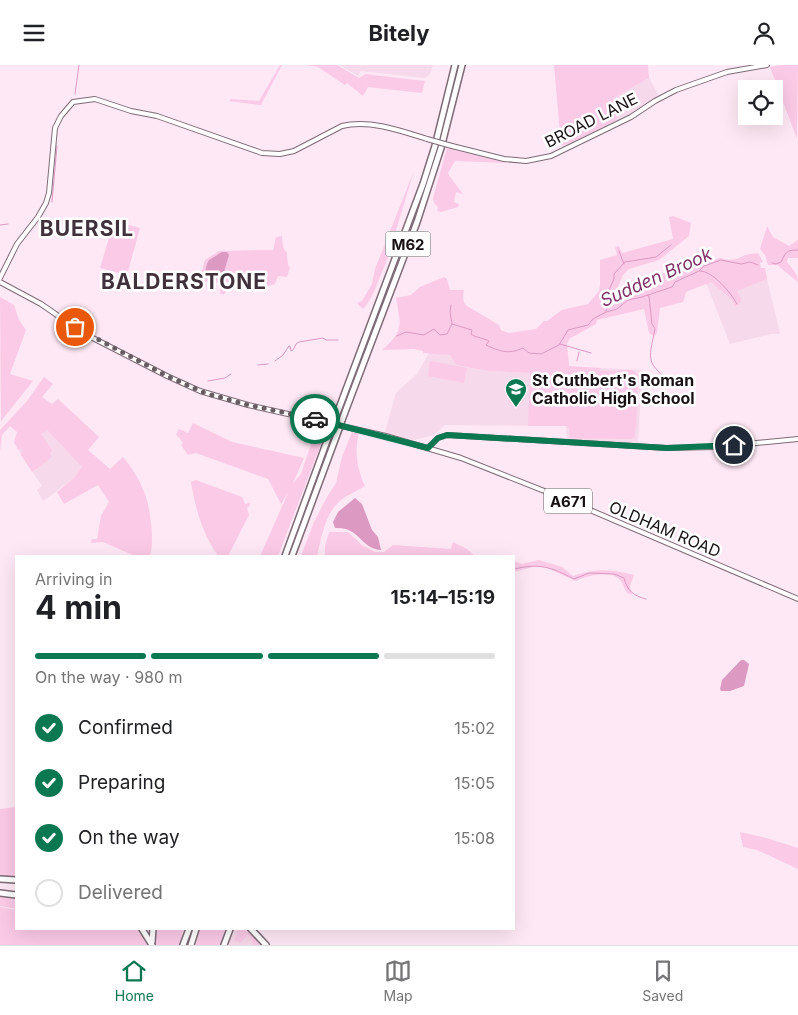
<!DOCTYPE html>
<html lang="en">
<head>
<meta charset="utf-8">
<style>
  body { margin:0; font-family:Inter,sans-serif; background:#f6f6f6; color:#202124; height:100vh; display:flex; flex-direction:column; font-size:19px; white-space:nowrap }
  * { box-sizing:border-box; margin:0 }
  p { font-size:16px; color:#757577 }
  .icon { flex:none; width:28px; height:28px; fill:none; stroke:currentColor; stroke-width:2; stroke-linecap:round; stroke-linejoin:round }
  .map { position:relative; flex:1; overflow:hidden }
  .drawer { position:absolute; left:15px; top:490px; width:500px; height:375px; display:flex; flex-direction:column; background:#fff; border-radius:0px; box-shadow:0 5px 20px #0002 }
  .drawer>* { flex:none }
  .controls { position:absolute; left:738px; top:15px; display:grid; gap:10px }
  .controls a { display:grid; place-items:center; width:45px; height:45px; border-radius:0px; background:#fff; box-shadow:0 5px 20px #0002; font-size:25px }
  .pin { position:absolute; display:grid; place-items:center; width:42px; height:42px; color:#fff; margin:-21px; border:2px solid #fff; border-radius:50%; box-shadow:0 1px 5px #0007 }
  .courier { position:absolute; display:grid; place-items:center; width:50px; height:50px; margin:-25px; border:4px solid #0c7852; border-radius:50%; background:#fff; color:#222; box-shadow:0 1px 6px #0007 }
  .head em { font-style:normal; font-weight:700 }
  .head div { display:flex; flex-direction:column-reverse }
  .head { display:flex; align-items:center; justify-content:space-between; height:85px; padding:0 20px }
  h1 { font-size:32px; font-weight:700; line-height:38px }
  .bar { display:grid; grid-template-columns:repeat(4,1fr); gap:8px 5px; align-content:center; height:60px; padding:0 20px }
  .bar i { height:6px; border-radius:4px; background:#e0e0e0 }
  .bar .selected { background:#0c7852 }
  .bar p { grid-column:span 4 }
  ol { padding:0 20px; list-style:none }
  li { display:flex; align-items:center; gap:15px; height:55px }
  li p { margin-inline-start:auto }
  li .icon { padding:5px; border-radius:50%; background:#0c7852; color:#fff; stroke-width:4 }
  li:last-child { color:#757577 }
  li i { width:28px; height:28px; border:2px solid #e0e0e0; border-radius:50% }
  header { display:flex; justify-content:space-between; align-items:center; height:65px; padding:0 20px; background:#fff; font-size:22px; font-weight:700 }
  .tab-bar { display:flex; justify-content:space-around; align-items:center; height:70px; border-top:1px solid #e0e0e0; background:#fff; font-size:14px; color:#757577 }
  .tab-bar a { display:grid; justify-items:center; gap:2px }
  .tab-bar .selected { color:#0c7852 }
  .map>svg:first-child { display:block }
  .built { fill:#f6d9ea }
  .green { fill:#fbcae7 }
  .water { fill:#dc9ac3 }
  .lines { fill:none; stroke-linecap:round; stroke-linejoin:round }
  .stream { stroke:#dc9ac3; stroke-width:1 }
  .secondary-casing { stroke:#7e6b76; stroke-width:6 }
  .primary-casing { stroke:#7e6b76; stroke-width:6 }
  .highway-casing { stroke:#7e6b76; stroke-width:8 }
  .secondary { stroke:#fff; stroke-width:4 }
  .primary { stroke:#fff; stroke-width:4 }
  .highway { stroke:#fff; stroke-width:5 }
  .secondary-bridge-casing { stroke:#7e6b76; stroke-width:6; stroke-linecap:butt }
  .highway-bridge-casing { stroke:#7e6b76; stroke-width:8; stroke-linecap:butt }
  .secondary-bridge { stroke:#fff; stroke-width:4 }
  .highway-bridge { stroke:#fff; stroke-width:5 }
  .done { stroke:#685c63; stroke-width:5; stroke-dasharray:0 9 }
  .route { stroke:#0c7852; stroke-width:6 }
  .labels { text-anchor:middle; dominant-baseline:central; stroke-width:5; stroke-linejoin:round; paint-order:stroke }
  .shield { fill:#fff; stroke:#5d585b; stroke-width:1 }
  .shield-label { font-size:15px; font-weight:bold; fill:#181115 }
  .street-label { font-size:16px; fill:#181115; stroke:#fff }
  .poi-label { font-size:16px; font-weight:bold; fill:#181115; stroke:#fff; text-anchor:start }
  .water-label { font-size:18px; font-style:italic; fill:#7f3267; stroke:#fff }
  .district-label { font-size:21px; font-weight:bold; letter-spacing:1px; fill:#41313b; stroke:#fff }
</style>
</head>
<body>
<header><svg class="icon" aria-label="menu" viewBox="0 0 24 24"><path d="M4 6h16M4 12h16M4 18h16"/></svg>Bitely<svg class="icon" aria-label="person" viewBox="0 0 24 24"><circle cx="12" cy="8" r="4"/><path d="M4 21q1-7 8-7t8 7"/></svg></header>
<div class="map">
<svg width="798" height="880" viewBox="0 0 798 880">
  <rect width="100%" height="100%" fill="#fee8f5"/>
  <!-- built -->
  <g class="built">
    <polygon points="340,0 433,0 430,9 425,13 361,6 358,11"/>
    <polygon points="649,13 659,31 626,53 622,53 617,55 613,37 617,34 615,32"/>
    <polygon points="767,214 780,269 771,269 730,279 707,220 711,217 733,236 736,226"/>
    <polygon points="429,288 450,290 456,300 488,306 530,308 600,306 601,303 642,305 638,378 567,375 566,361 445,360 434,370 414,375 385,367 396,328 417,309"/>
    <polygon points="47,365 82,402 74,413 43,436 37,425 42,421 18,385"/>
    <polygon points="234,864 238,864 234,875 247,870 254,877 252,880 228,880"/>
  </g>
  <!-- green -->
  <g class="green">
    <polygon points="280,0 282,0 261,40 229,36 231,34 259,36"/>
    <polygon points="306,0 337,0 359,13 366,9 373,10 425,16 422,28 368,22 363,31 347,18 345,20 318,2"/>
    <polygon points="554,0 648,0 649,13 615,32 617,34 613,37 617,55 571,78 561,81"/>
    <polygon points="780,0 798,0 797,74 770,2"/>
    <polygon points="447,83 507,98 455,96 448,108 450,112 463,129 456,127 454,137 459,139 458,142 441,147 437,146 438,142 434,138 433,133"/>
    <path d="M414 106 386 198C378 214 375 231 363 244L357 238 362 236 372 219 375 204Z"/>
    <path d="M673 151 691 158 689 171 659 195 629 204 623 210 617 224 618 227 622 228 635 219 664 208 702 185 706 197 720 193 728 195 737 194 745 190 758 188 763 197 760 198 761 203H765L767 214 737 226 741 234V237L735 241 733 236 711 217 707 220 706 219 686 227 683 237 660 243 657 268 654 271 649 268 644 244 597 255 596 259 569 274 567 279 569 301 601 303 600 306 633 305 638 310 636 362 634 373 630 374 570 373 569 363 566 361H528L530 308 488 306 456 300 450 290 423 288V286L414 284 382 285C404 266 401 261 396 233L411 230 420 222 444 212 447 214 450 225H464C463 231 462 237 467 241L499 260 501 265 509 268 536 264 544 256H547L562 245 588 239 599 226 600 220V195L617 190 615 182 619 181 622 188 673 174 669 152Z"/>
    <polygon points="114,156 140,163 127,210 100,203"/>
    <path d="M767 161 773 172 789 181 798 175V193H788L787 197C792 204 798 208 798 217L777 200H768L765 190 760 184Z"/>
    <polygon points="282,171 283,182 287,188 288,200 290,202 287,212 278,211 275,219 265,222 262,225 261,220 255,217 226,217 225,229 220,229 221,217 199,216 205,195 219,186 273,185 276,172"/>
    <polygon points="0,232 14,240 19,255 26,265 10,309 33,316 1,356"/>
    <polygon points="430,296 467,303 464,318 428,311"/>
    <path d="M44 312 53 319 42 332 52 339 58 334 99 372 88 385 110 404 123 392C131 401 137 411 142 422 150 437 155 475 150 491H135L103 477 91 478 92 474H97L101 451 109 437 98 420 64 439 57 427 74 413 82 402 47 365 41 369 52 385 50 389 52 392 32 407 21 390 22 383 18 385 14 377 17 367 10 361 2 370 0 387V365L27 336Z"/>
    <polygon points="193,358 232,377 304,393 293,418 301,409 318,358 328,361 278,491 260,491 288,428 281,439 268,414 196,388 188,390 181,380 183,378 176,369 179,364 188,368"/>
    <path d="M352 367 359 368C354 386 357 404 365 421 355 427 344 431 336 440 324 453 321 475 317 491H301L314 457 327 432 336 418 342 392Z"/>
    <path d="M196 415 242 432 245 439 250 438V440L247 443 249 450 228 491H218C202 467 196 446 191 417Z"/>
    <polygon points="329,467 348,467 362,480 375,487 384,487 393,480 451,484 453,477 467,484 475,491 325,491 325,481"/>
    <path d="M539 495 562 502 573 511C596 503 611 504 634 510L630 521 632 530 627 528C624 524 623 517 619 514 610 505 586 511 576 516L545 502H533L514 507V496L522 499Z"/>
    <polygon points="16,742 16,812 0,811 0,744"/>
    <polygon points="740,767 766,773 798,783 798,804 757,785 743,782"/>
    <polygon points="0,832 16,834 16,844 0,841"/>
    <polygon points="0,842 16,845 16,864 138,864 142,867 148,880 0,880"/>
    <polygon points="157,864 184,864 179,880 157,880 155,877"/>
    <polygon points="200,864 227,864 221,880 196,880"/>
    <polygon points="238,864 248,864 263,880 252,880 253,877 247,870 241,878 234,875"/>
  </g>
  <!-- water -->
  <g class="water">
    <polygon points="222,187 227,187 229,190 224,207 208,210 205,207 207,199 209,195"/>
    <path d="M355 433 362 439 372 465 378 472 381 485C359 483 361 462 335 463L333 457 338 447Z"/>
    <polygon points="741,595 744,595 749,599 744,621 730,626 721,626 720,624 722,615"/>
  </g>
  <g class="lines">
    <!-- stream -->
    <g class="stream">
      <polyline points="75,29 79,0"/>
      <polyline points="52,137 57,81"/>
      <polyline points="0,160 8,159"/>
      <polyline points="619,186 624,199"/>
      <path d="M772 198 776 199 781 197C786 187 786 185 798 185"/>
      <path d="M700 206C713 206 731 228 737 239"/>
      <path d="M647 230 649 231 652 259 655 264C648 298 646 296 673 320"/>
      <polyline points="451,240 450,247 452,259"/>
      <polyline points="606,246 609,233 607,229 614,214 614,209 625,197 656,192 671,180"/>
      <path d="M397 271 406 267 424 270 434 264 440 270 447 269 452 259 472 265 471 269 474 271 487 275 489 276 486 280C499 286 508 290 523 283L529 288 541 289 559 280 568 265 588 260 593 254 606 247 617 244 628 235 642 232 672 222 675 217 699 206 704 201 721 195 741 199 750 197 758 200"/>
      <polyline points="560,279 591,288"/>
      <polyline points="275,296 283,290 289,281 290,281 291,286 293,285 296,279 299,277 323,273 326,275 338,275"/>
      <polyline points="577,296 579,287"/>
      <polyline points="258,300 268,299"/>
      <polyline points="208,316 225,313 231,309"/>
      <path d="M514 504C540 498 551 502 574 514L589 508 614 509 624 513C627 525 633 531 646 534"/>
    </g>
    <!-- secondary casing -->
    <g class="secondary-casing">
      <g id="secondary">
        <polyline points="452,81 504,94 526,96 551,91 631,52 655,36 676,25 727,7 767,0"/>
        <path d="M0 213 17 179 38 152 46 138 49 128 55 63 61 51 73 37 95 34 131 46 157 51 262 88 280 89 294 86 342 61C369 54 402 66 427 74"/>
        <polyline points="428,383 438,373 447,370 667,383 716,382 798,374"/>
      </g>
    </g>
    <!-- primary casing -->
    <g class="primary-casing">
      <polyline id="primary" points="0,217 41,239 83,268 167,311 200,326 248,340 386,371 461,393 562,433 798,534"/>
    </g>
    <!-- highway casing -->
    <g class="highway-casing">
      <g id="highway">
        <polyline points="335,354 423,119 435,81 455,0"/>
        <polyline points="342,355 417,157 441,83 462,0"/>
        <polyline points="285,491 332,362"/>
        <polyline points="292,491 339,364"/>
        <polyline points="0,814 16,815"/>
        <polyline points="0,828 16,830"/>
        <polyline points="142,864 152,880"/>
        <polyline points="251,864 266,880"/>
        <polyline points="152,877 153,864"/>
        <polyline points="183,880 189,864"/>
        <polyline points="191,880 196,864"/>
        <polyline points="224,880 230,864"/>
      </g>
    </g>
    <!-- secondary -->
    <use href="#secondary" class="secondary"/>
    <!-- primary -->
    <use href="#primary" class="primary"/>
    <!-- highway -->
    <use href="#highway" class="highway"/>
    <!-- secondary-bridge casing -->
    <g class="secondary-bridge-casing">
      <polyline id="secondary-bridge" points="427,74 452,81"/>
    </g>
    <!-- highway-bridge casing -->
    <g class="highway-bridge-casing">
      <g id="highway-bridge">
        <polyline points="332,362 335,354"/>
        <polyline points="339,364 342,355"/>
      </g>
    </g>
    <!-- secondary-bridge -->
    <use href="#secondary-bridge" class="secondary-bridge"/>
    <!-- highway-bridge -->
    <use href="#highway-bridge" class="highway-bridge"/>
  </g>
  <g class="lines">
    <!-- done -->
    <polyline class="done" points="75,262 167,311 205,328 248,340 315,354"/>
    <!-- route -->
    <polyline class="route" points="315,354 428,383 438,373 447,370 667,383 734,380"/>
  </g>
  <!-- icons -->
  <defs>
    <g id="school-pin" transform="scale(1.125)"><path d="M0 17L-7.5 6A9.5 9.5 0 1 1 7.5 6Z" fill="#0c7852" stroke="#fff"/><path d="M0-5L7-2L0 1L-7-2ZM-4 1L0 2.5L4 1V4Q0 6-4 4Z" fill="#fff"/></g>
  </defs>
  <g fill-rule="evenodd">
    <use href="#school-pin" x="516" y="324"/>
  </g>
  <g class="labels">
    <!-- shield labels -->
    <g class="shield">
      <rect x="385.5" y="166.5" width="45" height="25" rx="4"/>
      <rect x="544" y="423.5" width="48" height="25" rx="4"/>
    </g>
    <g class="shield-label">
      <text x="408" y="179">M62</text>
      <text x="568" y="436">A671</text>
    </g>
    <!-- street labels -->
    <g class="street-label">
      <text transform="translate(591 55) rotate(-27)">BROAD LANE</text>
      <text transform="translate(665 464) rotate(23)">OLDHAM ROAD</text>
    </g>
    <!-- poi labels -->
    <g class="poi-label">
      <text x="532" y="315">St Cuthbert's Roman<tspan x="532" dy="18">Catholic High School</tspan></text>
    </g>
    <!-- water labels -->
    <g class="water-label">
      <text transform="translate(656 212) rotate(-24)">Sudden Brook</text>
    </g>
    <!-- district labels -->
    <g class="district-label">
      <text x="87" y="163">BUERSIL</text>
      <text x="184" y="216">BALDERSTONE</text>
    </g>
  </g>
</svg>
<div class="controls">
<a><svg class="icon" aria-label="locate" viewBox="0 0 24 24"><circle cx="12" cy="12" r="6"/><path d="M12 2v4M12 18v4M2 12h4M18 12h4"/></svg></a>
</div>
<div class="pin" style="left:75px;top:262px;background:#ea580c"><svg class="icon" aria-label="bag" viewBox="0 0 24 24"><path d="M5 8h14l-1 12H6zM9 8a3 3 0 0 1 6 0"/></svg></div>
<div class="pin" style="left:734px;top:380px;background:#1f2937"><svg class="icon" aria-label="home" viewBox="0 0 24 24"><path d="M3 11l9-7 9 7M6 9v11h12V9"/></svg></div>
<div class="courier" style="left:315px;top:354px"><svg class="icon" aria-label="car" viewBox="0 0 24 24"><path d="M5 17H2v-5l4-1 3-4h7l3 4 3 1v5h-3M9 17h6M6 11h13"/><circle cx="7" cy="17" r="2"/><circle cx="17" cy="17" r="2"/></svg></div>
<section class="drawer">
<div class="head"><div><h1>4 min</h1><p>Arriving in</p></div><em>15:14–15:19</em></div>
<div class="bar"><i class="selected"></i><i class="selected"></i><i class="selected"></i><i></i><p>On the way · 980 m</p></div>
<ol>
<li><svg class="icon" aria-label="check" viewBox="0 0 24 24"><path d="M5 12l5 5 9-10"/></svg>Confirmed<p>15:02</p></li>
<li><svg class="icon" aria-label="check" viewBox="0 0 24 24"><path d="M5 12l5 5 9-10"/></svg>Preparing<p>15:05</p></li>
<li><svg class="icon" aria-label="check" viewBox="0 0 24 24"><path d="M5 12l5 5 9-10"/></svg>On the way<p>15:08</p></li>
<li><i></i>Delivered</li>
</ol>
</section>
</div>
<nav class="tab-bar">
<a class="selected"><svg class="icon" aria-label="home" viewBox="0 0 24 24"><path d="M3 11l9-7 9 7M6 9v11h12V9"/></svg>Home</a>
<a><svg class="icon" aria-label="map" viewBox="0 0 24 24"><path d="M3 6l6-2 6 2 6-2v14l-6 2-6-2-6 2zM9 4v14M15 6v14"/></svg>Map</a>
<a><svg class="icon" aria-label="saved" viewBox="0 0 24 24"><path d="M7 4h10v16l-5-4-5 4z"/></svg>Saved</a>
</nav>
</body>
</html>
